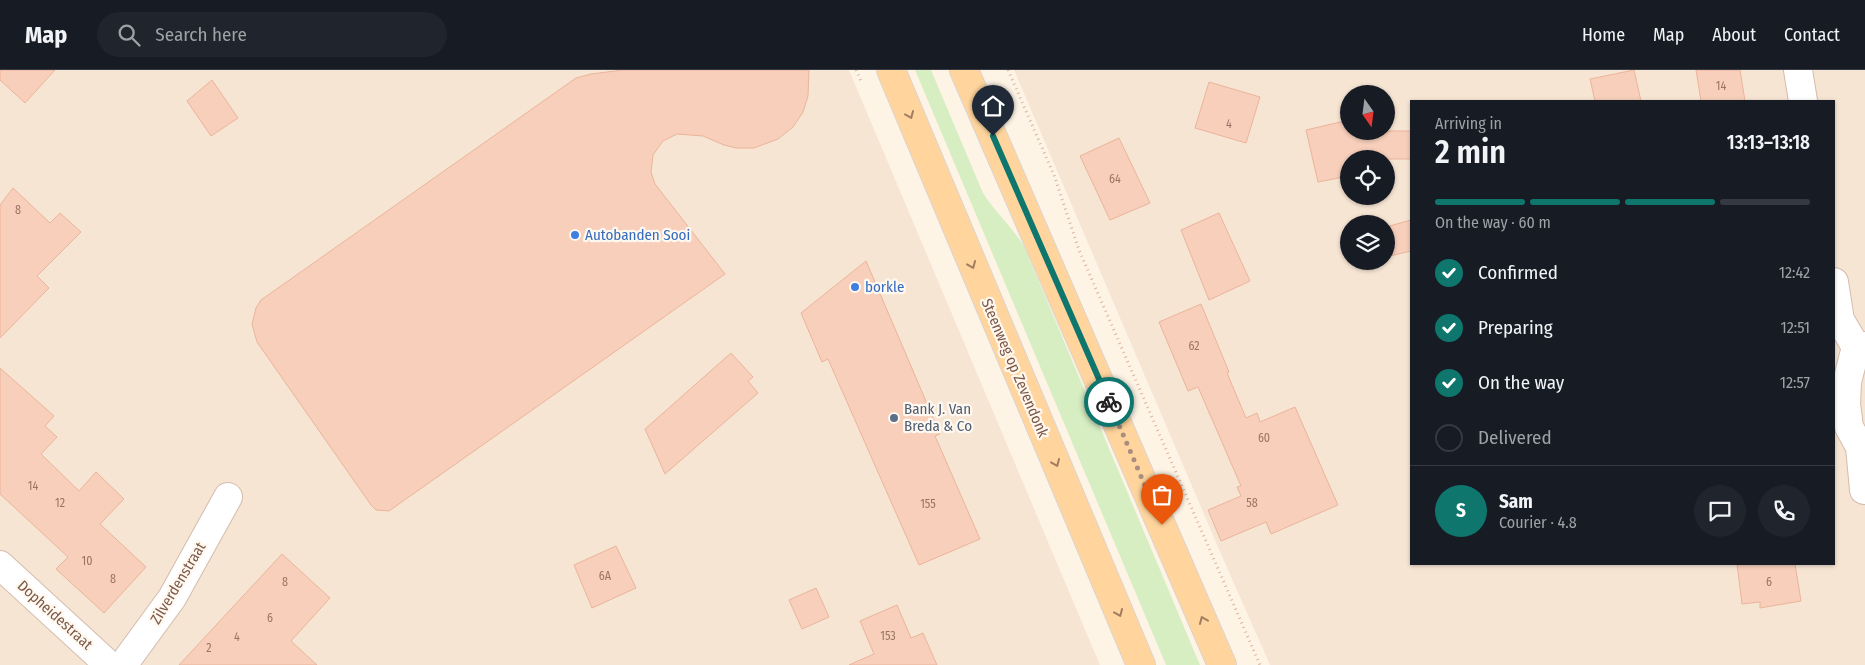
<!DOCTYPE html>
<html lang="en">
<head>
<meta charset="utf-8">
<style>
  body { margin:0; font-family:"Fira Sans Condensed",sans-serif; background:#20242c; color:#f1f3f6; height:100vh; display:flex; flex-direction:column; font-size:19px; white-space:nowrap }
  * { box-sizing:border-box; margin:0 }
  p { font-size:16px; color:#9ea1a6 }
  .icon { flex:none; width:28px; height:28px; fill:none; stroke:currentColor; stroke-width:2; stroke-linecap:round; stroke-linejoin:round }
  .map { position:relative; flex:1; overflow:hidden }
  .details { position:absolute; left:1410px; top:30px; width:425px; height:465px; display:flex; flex-direction:column; background:#171b24; border-radius:0px; box-shadow:0 1px 4px #0004 }
  .details>* { flex:none }
  .needle { width:32px; rotate:166deg }
  .fabs { position:absolute; left:1340px; top:15px; display:grid; gap:10px }
  .fabs a { display:grid; place-items:center; width:55px; height:55px; border-radius:50%; background:#171b24; box-shadow:0 1px 4px #0004; font-size:25px }
  .pin { position:absolute; display:grid; place-items:center; width:42px; height:42px; color:#fff; margin:-51px -21px; border-radius:50% 50% 50% 0; rotate:-45deg; box-shadow:0 0 5px #0007 }
  .pin .icon { rotate:45deg }
  .courier { position:absolute; display:grid; place-items:center; width:50px; height:50px; margin:-25px; border:4px solid #0f766e; border-radius:50%; background:#fff; color:#222; box-shadow:0 1px 6px #0007 }
  .overview em { font-style:normal; font-weight:600 }
  .overview div { display:flex; flex-direction:column-reverse }
  .overview { display:flex; align-items:center; justify-content:space-between; height:85px; padding:0 25px }
  h1 { font-size:32px; font-weight:600; line-height:38px }
  .bar { display:grid; grid-template-columns:repeat(4,1fr); gap:8px 5px; align-content:center; height:60px; padding:0 25px }
  .bar i { height:6px; border-radius:4px; background:#363941 }
  .bar .on { background:#0f766e }
  .bar p { grid-column:span 4 }
  .line { display:flex; align-items:center; gap:12px; padding:0 25px; border-top:1px solid #363941 }
  .line div { flex:1 }
  .round { display:grid; place-items:center; flex:none; width:52px; height:52px; border-radius:26px; background:#20242c }
  ol { padding:0 25px; list-style:none }
  li { display:flex; align-items:center; gap:15px; height:55px }
  li p { margin-inline-start:auto }
  li .icon { padding:5px; border-radius:50%; background:#0f766e; color:#fff; stroke-width:4 }
  li:last-child { color:#9ea1a6 }
  li i { width:28px; height:28px; border:2px solid #363941; border-radius:50% }
  header { display:flex; align-items:center; gap:30px; box-sizing:border-box; height:70px; padding:0 25px; background:#171b24; border-bottom:1px solid #363941 }
  header strong { font-size:24px }
  nav { display:flex; gap:28px; margin-inline-start:auto; font-size:18px }
  .search { width:350px; height:45px; background:#20242c; display:flex; align-items:center; gap:12px; box-sizing:border-box; padding:0 18px; border-radius:28px; color:#9ea1a6; font-size:19px }
  .map>svg:first-child { display:block }
  .residential { fill:#f7e5d4; fill-rule:evenodd }
  .green { fill:#d7eec3 }
  .building { fill:#f7cfbb; stroke:#ebb49a }
  .lines { fill:none; stroke-linecap:round; stroke-linejoin:round }
  .street-casing { stroke:#d4bcad; stroke-width:30 }
  .primary-casing { stroke:#ddd3cf; stroke-width:30 }
  .path { stroke:#dcb29d; stroke-width:3; stroke-dasharray:1 4; stroke-linecap:butt }
  .street { stroke:#fff; stroke-width:28 }
  .primary { stroke:#ffd59d; stroke-width:28 }
  .oneway { stroke:#a37d62 }
  .done { stroke:#a98e7f; stroke-width:5; stroke-dasharray:0 9 }
  .route { stroke:#0f766e; stroke-width:6 }
  .shop-dot { fill:#3f7fe0; stroke:#fff8ef; stroke-width:2 }
  .service-dot { fill:#5c6f8a; stroke:#fff8ef; stroke-width:2 }
  .labels { text-anchor:middle; dominant-baseline:central; stroke-width:4.5; stroke-linejoin:round; paint-order:stroke }
  .number-label { font-size:12px; fill:#9a7565 }
  .shop-label { font-size:15px; fill:#366cbe; stroke:#fff8ef; text-anchor:start }
  .street-label { font-size:15px; fill:#7b5748; stroke:#fff8ef }
  .service-label { font-size:15px; fill:#4e5e75; stroke:#fff8ef; text-anchor:start }
</style>
</head>
<body>
<header>
<strong>Map</strong>
<div class="search"><svg class="icon" aria-label="search" viewBox="0 0 24 24"><circle cx="10" cy="10" r="6"/><path d="M15 15l6 6"/></svg>Search here</div>
<nav><a>Home</a><a>Map</a><a>About</a><a>Contact</a></nav>
</header>
<div class="map">
<svg width="1865" height="595" viewBox="0 0 1865 595">
  <rect width="100%" height="100%" fill="#fef4e6"/>
  <!-- residential -->
  <g class="residential">
    <polygon points="0,0 849,0 1100,595 0,595"/>
    <path d="M1014 0H1865V595H1270L1221 484ZM1349 24H1386V61H1349ZM1411 31H1834V494H1411ZM1349 89H1386V126H1349ZM1349 154H1386V191H1349Z"/>
  </g>
  <!-- green -->
  <path class="green" d="M915 0H931L983 123C995 142 1012 157 1024 176L1200 595H1166Z"/>
  <!-- building -->
  <g class="building">
    <polygon points="0,0 55,0 25,33 0,10"/>
    <polygon points="623,0 809,0 808,26 803,42 793,57 778,69 754,78 736,78 724,75 703,66 677,64 663,71 653,85 651,102 655,114 725,204 389,441 376,440 371,435 257,272 252,254 256,238 261,230 576,8 591,4"/>
    <polygon points="1634,0 1641,31 1595,31 1590,9"/>
    <polygon points="1696,0 1740,0 1745,31 1701,31"/>
    <polygon points="212,10 238,48 211,66 187,31"/>
    <polygon points="1209,12 1260,27 1246,73 1195,58"/>
    <polygon points="1349,50 1349,61 1411,61 1411,89 1349,89 1349,106 1318,112 1306,60"/>
    <polygon points="1119,68 1150,133 1110,150 1080,86"/>
    <polygon points="13,118 50,153 60,143 81,162 37,206 49,218 0,268 0,135"/>
    <polygon points="1219,143 1250,211 1209,230 1181,160"/>
    <polygon points="1411,150 1411,181 1386,187 1386,157"/>
    <polygon points="866,191 940,364 935,366 980,469 919,495 828,289 822,292 801,243"/>
    <polygon points="1201,234 1229,302 1227,303 1246,348 1257,343 1260,352 1295,337 1338,435 1271,464 1266,452 1221,471 1208,440 1241,426 1237,417 1241,416 1198,317 1188,321 1159,252"/>
    <polygon points="731,283 753,307 748,311 758,323 665,404 645,359"/>
    <polygon points="0,298 54,346 45,356 57,367 41,384 79,421 96,402 124,429 100,454 146,497 104,543 56,499 68,487 0,424"/>
    <polygon points="616,476 636,518 592,538 574,495"/>
    <polygon points="282,484 330,528 291,571 317,595 179,595"/>
    <polygon points="1737,494 1795,494 1801,531 1760,538 1760,532 1742,534"/>
    <polygon points="816,518 829,547 802,559 789,530"/>
    <polygon points="897,535 911,568 923,563 937,595 849,595 874,584 860,551"/>
  </g>
  <g class="lines">
    <!-- street casing -->
    <g class="street-casing">
      <g id="street">
        <polyline points="1798,0 1803,31"/>
        <polyline points="1834,212 1840,250 1856,277 1865,276"/>
        <polyline points="1856,277 1847,312 1846,334 1849,357 1860,377 1864,420"/>
        <polyline points="0,495 109,595"/>
        <polyline points="123,595 172,528 228,427"/>
      </g>
    </g>
    <!-- primary casing -->
    <g class="primary-casing">
      <g id="primary">
        <polyline points="891,0 1141,595"/>
        <polyline points="964,0 1222,595"/>
      </g>
    </g>
    <!-- path -->
    <g class="path">
      <polyline points="856,0 861,11"/>
      <polyline points="1008,0 1054,105 1079,180 1260,595"/>
    </g>
    <!-- street -->
    <use href="#street" class="street"/>
    <!-- primary -->
    <use href="#primary" class="primary"/>
  </g>
  <!-- one-way arrows -->
  <defs><path id="oneway-chevron" d="M-2-3.5L2.5 0L-2 3.5" fill="none" stroke-width="1.6" stroke-linecap="round" stroke-linejoin="round" transform="scale(1.25)"/></defs>
  <g class="oneway">
    <use href="#oneway-chevron" transform="translate(910 45) rotate(67)"/>
    <use href="#oneway-chevron" transform="translate(972 195) rotate(67)"/>
    <use href="#oneway-chevron" transform="translate(1056 393) rotate(67)"/>
    <use href="#oneway-chevron" transform="translate(1119 543) rotate(67)"/>
    <use href="#oneway-chevron" transform="translate(1203 550) rotate(-113)"/>
  </g>
  <g class="lines">
    <!-- done -->
    <polyline class="done" points="1109,332 1162,455"/>
    <!-- route -->
    <polyline class="route" points="993,66 1109,332"/>
  </g>
  <!-- markers -->
  <g class="shop-dot">
    <circle cx="575" cy="165" r="5"/>
    <circle cx="855" cy="217" r="5"/>
  </g>
  <circle class="service-dot" cx="894" cy="348" r="5"/>
  <g class="labels">
    <!-- number labels -->
    <g class="number-label">
      <text x="1721" y="16">14</text>
      <text x="1229" y="54">4</text>
      <text x="1115" y="109">64</text>
      <text x="18" y="140">8</text>
      <text x="1194" y="276">62</text>
      <text x="1264" y="368">60</text>
      <text x="33" y="416">14</text>
      <text x="60" y="433">12</text>
      <text x="1252" y="433">58</text>
      <text x="928" y="434">155</text>
      <text x="87" y="491">10</text>
      <text x="605" y="506">6A</text>
      <text x="113" y="509">8</text>
      <text x="285" y="512">8</text>
      <text x="1769" y="512">6</text>
      <text x="270" y="548">6</text>
      <text x="888" y="566">153</text>
      <text x="237" y="567">4</text>
      <text x="209" y="578">2</text>
    </g>
    <!-- shop labels -->
    <g class="shop-label">
      <text x="585" y="165">Autobanden Sooi</text>
      <text x="865" y="217">borkle</text>
    </g>
    <!-- street labels -->
    <g class="street-label">
      <text transform="translate(1015 298) rotate(67)">Steenweg op Zevendonk</text>
      <text transform="translate(178 513) rotate(-59)">Zilverdenstraat</text>
      <text transform="translate(55 545) rotate(42)">Dopheidestraat</text>
    </g>
    <!-- service labels -->
    <g class="service-label">
      <text x="904" y="339">Bank J. Van<tspan x="904" dy="17">Breda &amp; Co</tspan></text>
    </g>
  </g>
</svg>
<div class="fabs">
<a><svg class="needle" viewBox="-14 -14 28 28"><path d="M0-13l5 13h-10z" fill="#e53935"/><path d="M0 13l5-13h-10z" fill="#9ea1a6"/></svg></a>
<a><svg class="icon" aria-label="locate" viewBox="0 0 24 24"><circle cx="12" cy="12" r="6"/><path d="M12 2v4M12 18v4M2 12h4M18 12h4"/></svg></a>
<a><svg class="icon" aria-label="layers" viewBox="0 0 24 24"><path d="M12 4l9 5-9 5-9-5zM3 14l9 5 9-5"/></svg></a>
</div>
<div class="pin" style="left:1162px;top:455px;background:#ea580c"><svg class="icon" aria-label="bag" viewBox="0 0 24 24"><path d="M5 8h14l-1 12H6zM9 8a3 3 0 0 1 6 0"/></svg></div>
<div class="pin" style="left:993px;top:66px;background:#1f2937"><svg class="icon" aria-label="home" viewBox="0 0 24 24"><path d="M3 11l9-7 9 7M6 9v11h12V9"/></svg></div>
<div class="courier" style="left:1109px;top:332px"><svg class="icon" aria-label="bike" viewBox="0 0 24 24"><circle cx="6" cy="16" r="4"/><circle cx="18" cy="16" r="4"/><path d="M6 16l4-8h5l3 8M10 8l3 8H6M13 5h3"/></svg></div>
<section class="details">
<div class="overview"><div><h1>2 min</h1><p>Arriving in</p></div><em>13:13–13:18</em></div>
<div class="bar"><i class="on"></i><i class="on"></i><i class="on"></i><i></i><p>On the way · 60 m</p></div>
<ol>
<li><svg class="icon" aria-label="check" viewBox="0 0 24 24"><path d="M5 12l5 5 9-10"/></svg>Confirmed<p>12:42</p></li>
<li><svg class="icon" aria-label="check" viewBox="0 0 24 24"><path d="M5 12l5 5 9-10"/></svg>Preparing<p>12:51</p></li>
<li><svg class="icon" aria-label="check" viewBox="0 0 24 24"><path d="M5 12l5 5 9-10"/></svg>On the way<p>12:57</p></li>
<li><i></i>Delivered</li>
</ol>
<div class="line" style="height:90px"><b class="round" style="background:#0f766e;color:#fff">S</b><div><b>Sam</b><p>Courier · 4.8</p></div><a class="round"><svg class="icon" aria-label="chat" viewBox="0 0 24 24"><path d="M4 5h16v11H9l-5 4z"/></svg></a><a class="round"><svg class="icon" aria-label="phone" viewBox="0 0 24 24"><path d="M5 4h4l2 5-3 2q2 4 5 5l2-3 5 2v4C11 20 4 13 5 4z"/></svg></a></div>
</section>
</div>
</body>
</html>
